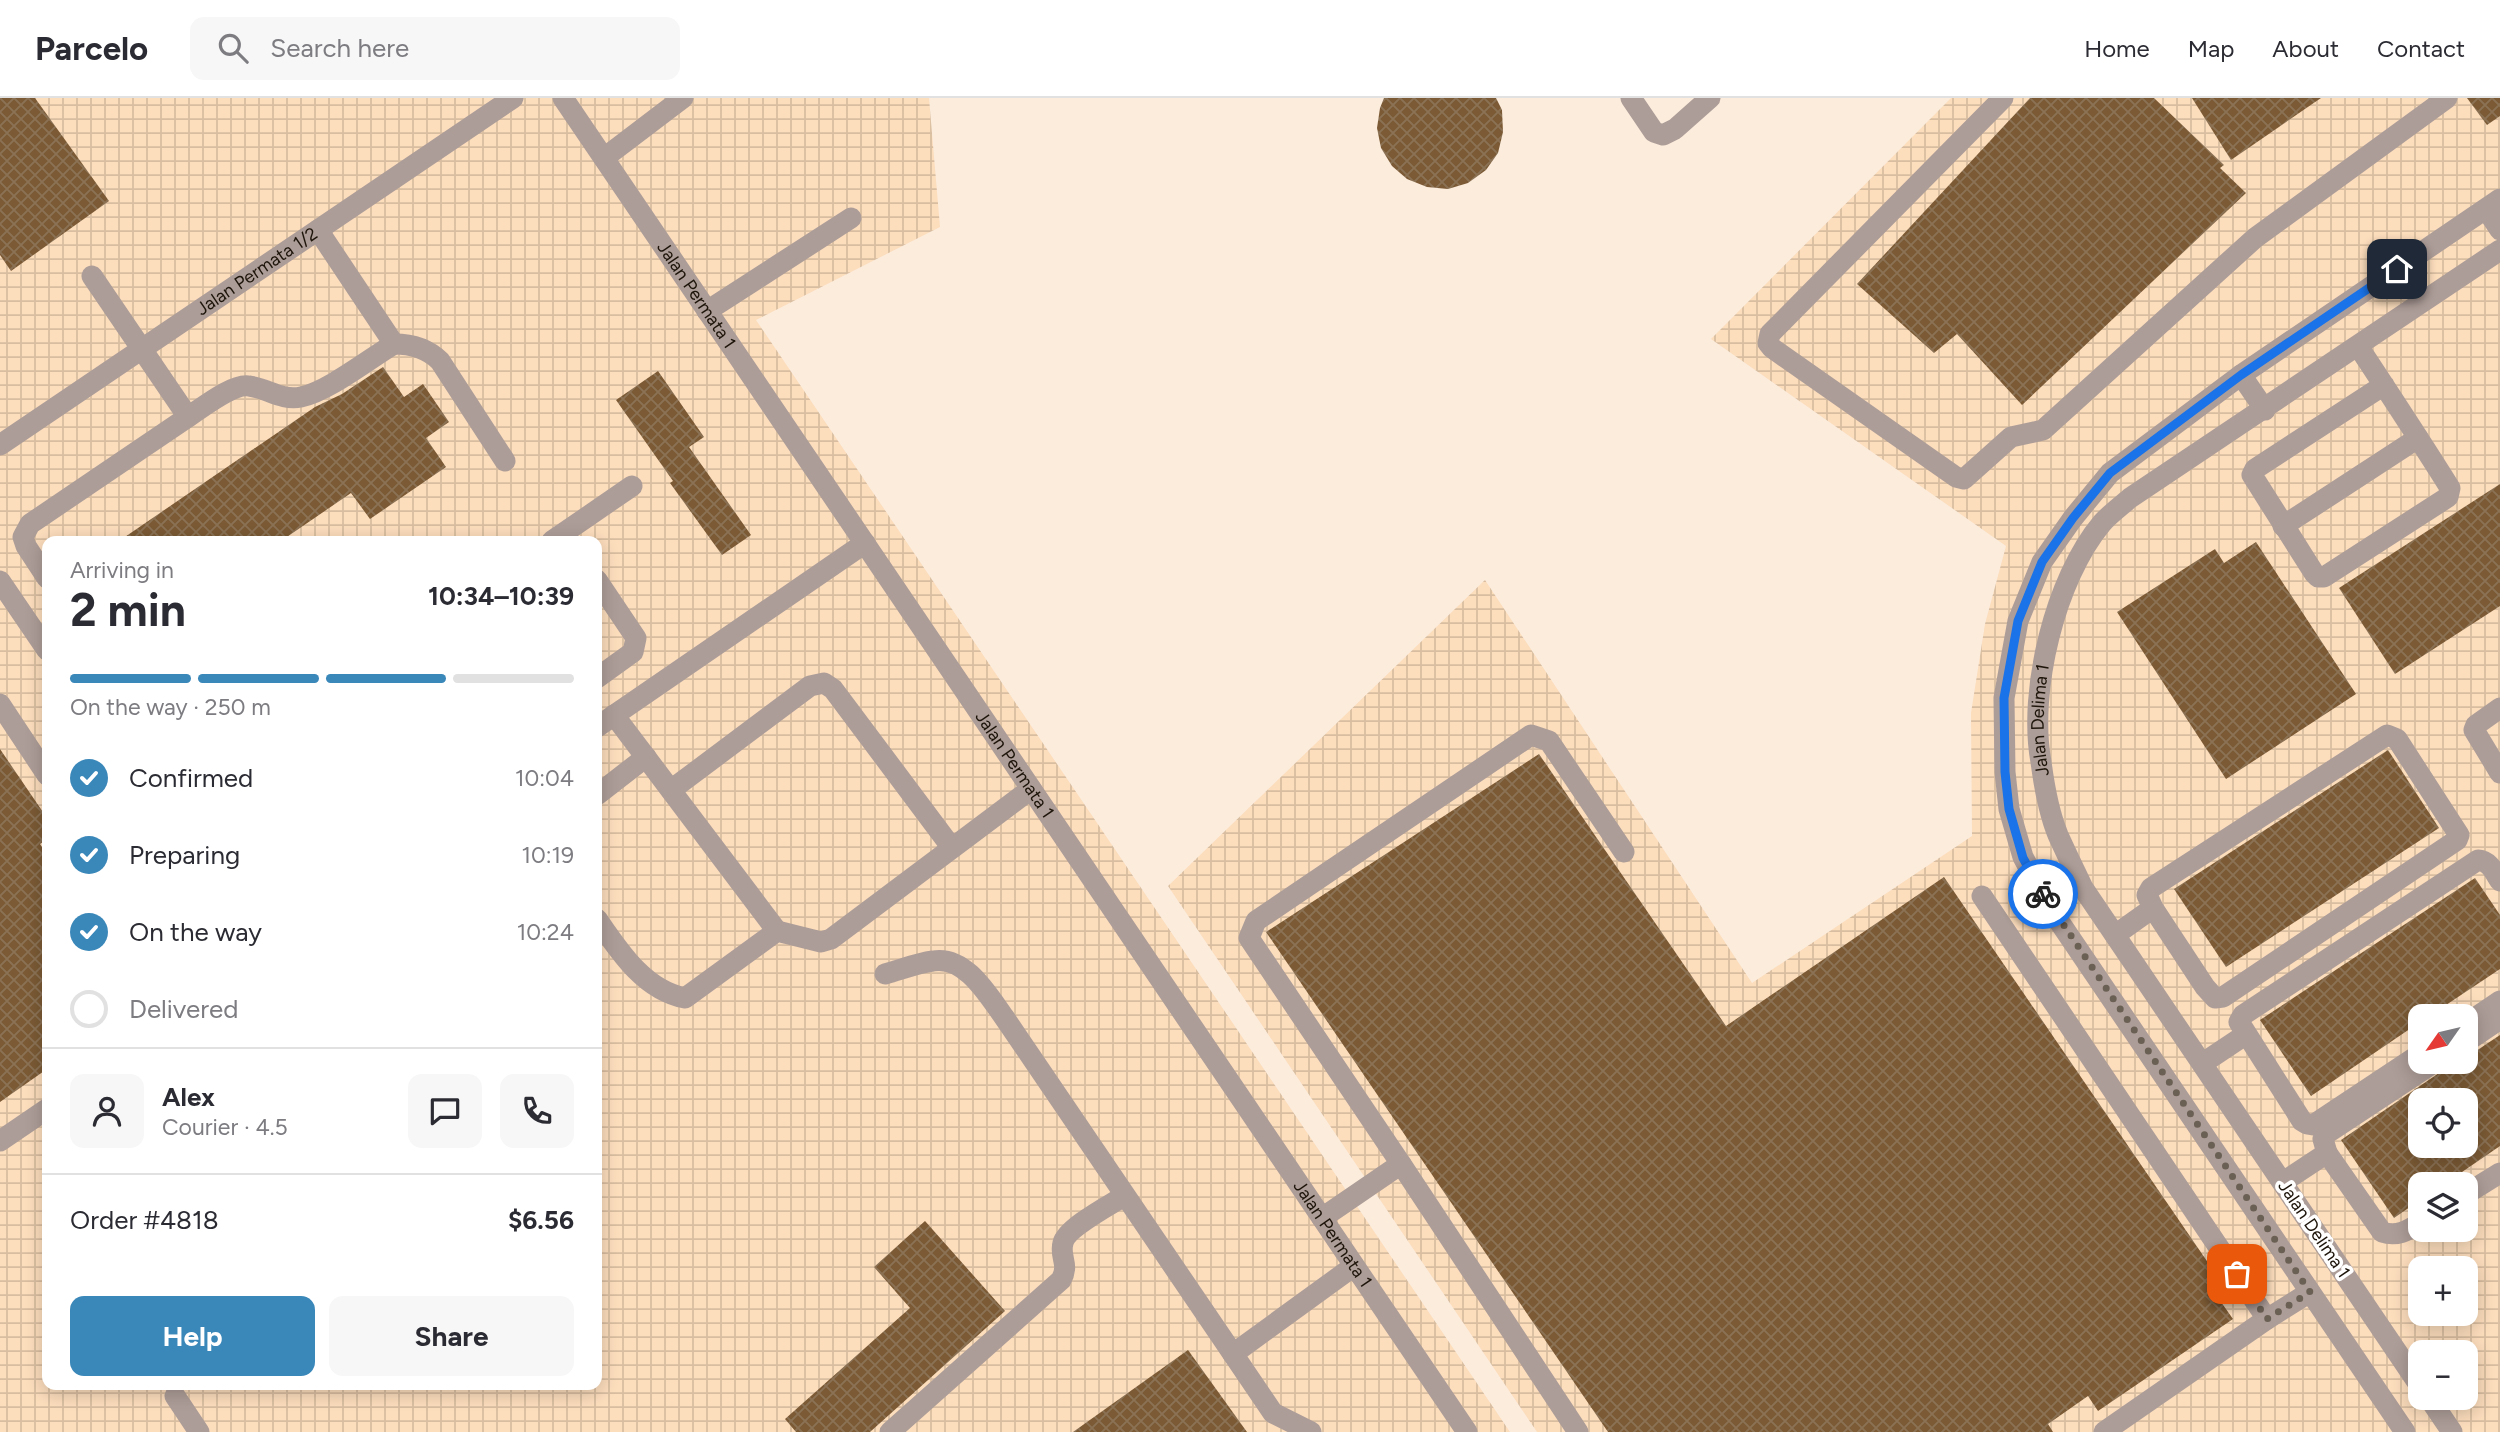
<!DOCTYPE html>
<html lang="en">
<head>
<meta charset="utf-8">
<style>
  body { margin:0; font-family:Figtree,sans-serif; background:#f7f7f7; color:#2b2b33; height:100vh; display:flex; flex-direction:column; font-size:26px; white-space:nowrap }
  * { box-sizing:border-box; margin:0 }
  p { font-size:23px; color:#7c7c81 }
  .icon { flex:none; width:38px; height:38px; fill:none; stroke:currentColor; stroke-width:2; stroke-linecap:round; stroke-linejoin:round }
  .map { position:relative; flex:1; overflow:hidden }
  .side { position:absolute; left:42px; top:438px; width:560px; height:854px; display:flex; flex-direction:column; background:#fff; border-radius:14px; box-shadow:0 4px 18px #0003 }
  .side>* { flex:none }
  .needle { width:46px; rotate:236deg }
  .buttons { position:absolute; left:2408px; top:906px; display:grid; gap:14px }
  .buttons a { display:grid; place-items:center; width:70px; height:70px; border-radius:14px; background:#fff; box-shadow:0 4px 18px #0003; font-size:35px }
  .pin { position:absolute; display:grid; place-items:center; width:60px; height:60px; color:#fff; margin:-30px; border-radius:14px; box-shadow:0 4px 10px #0006 }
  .courier { position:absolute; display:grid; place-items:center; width:70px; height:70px; margin:-35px; border:5px solid #1a73e8; border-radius:50%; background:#fff; color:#222; box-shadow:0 2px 9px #0007 }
  .head em { font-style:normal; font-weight:700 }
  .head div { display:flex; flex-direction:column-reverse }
  .head { display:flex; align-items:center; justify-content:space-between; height:119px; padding:0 28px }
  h1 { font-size:46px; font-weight:700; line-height:52px }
  .bar { display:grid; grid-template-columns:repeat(4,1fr); gap:10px 7px; align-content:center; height:84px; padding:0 28px }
  .bar i { height:9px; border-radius:5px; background:#e1e1e2 }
  .bar .active { background:#3a87b9 }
  .bar p { grid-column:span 4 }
  .line { display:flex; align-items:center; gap:18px; padding:0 28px; border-top:2px solid #e1e1e2 }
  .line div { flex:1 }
  .round { display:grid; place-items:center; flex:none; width:74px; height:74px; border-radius:14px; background:#f7f7f7 }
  ol { padding:0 28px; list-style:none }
  li { display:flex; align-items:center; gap:21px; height:77px }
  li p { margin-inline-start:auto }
  li .icon { padding:7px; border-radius:50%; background:#3a87b9; color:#fff; stroke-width:4 }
  li:last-child { color:#7c7c81 }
  li i { width:38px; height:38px; border:4px solid #e1e1e2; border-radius:50% }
  .action { display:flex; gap:14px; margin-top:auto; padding:14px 28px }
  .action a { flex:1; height:80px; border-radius:14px; background:#3a87b9; color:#fff; font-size:28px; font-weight:700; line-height:80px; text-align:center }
  .action a+a { background:#f7f7f7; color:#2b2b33 }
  header { display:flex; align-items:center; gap:42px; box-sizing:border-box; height:98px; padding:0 35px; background:#fff; border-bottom:2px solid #e1e1e2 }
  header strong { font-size:33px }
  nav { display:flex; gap:38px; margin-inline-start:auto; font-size:24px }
  .search { width:490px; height:63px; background:#f7f7f7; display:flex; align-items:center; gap:18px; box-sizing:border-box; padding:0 24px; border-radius:14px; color:#7c7c81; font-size:26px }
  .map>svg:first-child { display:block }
  .industrial { fill:url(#industrial-grid); fill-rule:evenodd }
  .building { fill:url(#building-cross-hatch); fill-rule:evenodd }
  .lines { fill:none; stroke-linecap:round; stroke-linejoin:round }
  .minor { stroke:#ad9d98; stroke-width:21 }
  .done { stroke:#6b6054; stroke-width:7; stroke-dasharray:0 12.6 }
  .route { stroke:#1a73e8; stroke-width:9 }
  .labels { text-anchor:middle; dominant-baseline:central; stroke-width:7; stroke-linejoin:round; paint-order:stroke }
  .street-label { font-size:18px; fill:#1d140a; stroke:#fff }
</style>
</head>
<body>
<header>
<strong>Parcelo</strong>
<div class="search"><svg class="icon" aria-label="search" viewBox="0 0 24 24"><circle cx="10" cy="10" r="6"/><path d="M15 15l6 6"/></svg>Search here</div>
<nav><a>Home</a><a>Map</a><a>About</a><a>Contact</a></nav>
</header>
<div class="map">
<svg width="2500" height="1334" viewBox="0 0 2500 1334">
  <defs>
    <pattern id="industrial-grid" width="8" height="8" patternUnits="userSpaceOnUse" patternTransform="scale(1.75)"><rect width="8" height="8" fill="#fcddbc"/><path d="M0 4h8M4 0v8" fill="none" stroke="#d8bda0"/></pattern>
    <pattern id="building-cross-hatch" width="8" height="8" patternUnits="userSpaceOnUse" patternTransform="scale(1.75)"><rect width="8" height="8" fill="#7b5a35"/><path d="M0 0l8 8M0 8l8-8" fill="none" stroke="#8b7255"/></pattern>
  </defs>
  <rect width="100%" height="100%" fill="#fcecdc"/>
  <!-- industrial -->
  <g class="industrial">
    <path d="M0 0H929L940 129 756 222 1510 1334H0ZM47 443H597V1286H47Z"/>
    <path d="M1951 0H2500V1334H1537L1168 788 1485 482 1752 885 1972 738 1971 615 1985 526 2006 448 1711 241ZM2420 919H2466V964H2420ZM2420 1003H2466V1048H2420ZM2420 1087H2466V1132H2420ZM2420 1171H2466V1216H2420ZM2420 1255H2466V1300H2420Z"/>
  </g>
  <!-- building -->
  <g class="building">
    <polygon points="0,0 35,0 109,103 11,173 0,157"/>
    <polygon points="1384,0 1496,0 1502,12 1503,34 1498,55 1486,72 1468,85 1448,91 1427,89 1407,81 1392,68 1381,50 1377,30 1380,10"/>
    <polygon points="2030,0 2154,0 2224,67 2220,70 2246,95 2022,307 1957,236 1934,255 1857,186"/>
    <polygon points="2192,0 2321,0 2231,62"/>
    <polygon points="2467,0 2500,0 2500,18 2487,27"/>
    <polygon points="383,269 404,299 423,286 449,324 426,340 446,369 370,421 351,395 281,443 119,443 315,309 342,296"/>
    <polygon points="658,273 704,339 689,349 751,437 722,457 670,385 673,383 616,302"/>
    <polygon points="2500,386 2500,508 2395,576 2339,490"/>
    <polygon points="2256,444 2356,596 2226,681 2117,514 2215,451 2224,465"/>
    <polygon points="0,651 47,720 47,741 40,746 47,757 47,971 0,1004"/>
    <polygon points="2388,652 2439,730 2226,869 2174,791"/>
    <polygon points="1539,656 1726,928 1944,779 2224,1188 2214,1194 2233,1221 2098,1313 2088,1298 2048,1326 2053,1334 1608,1334 1266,834"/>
    <polygon points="2475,780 2500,817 2500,871 2428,919 2420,919 2420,924 2311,998 2260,922"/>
    <path d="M2500 937V1048L2443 1087H2420V1102L2394 1120 2341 1042 2455 964H2466V957L2473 955ZM2420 1003H2466V1048H2420Z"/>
    <polygon points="925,1123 1005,1213 870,1334 796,1334 785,1321 910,1210 874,1169"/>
    <polygon points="1188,1252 1247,1334 1073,1334"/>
  </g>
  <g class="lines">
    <!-- minor -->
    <g class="minor">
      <path id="s1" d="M563 0 1467 1334"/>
      <polyline points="1631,0 1654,34 1663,37 1675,31 1710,0"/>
      <polyline points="2003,0 1770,236 1768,245 1772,250 1956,379 1964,381 2011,339 2043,332 2255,140 2447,0"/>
      <polyline points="604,60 683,0"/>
      <polyline points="2486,111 2500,132"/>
      <polyline points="707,213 851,120"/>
      <path d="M394 246C412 246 427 250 440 263L505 363"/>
      <path d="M2358 248C2389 295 2420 342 2450 390L2448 399 2324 479H2318L2314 475 2252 377 2255 371 2384 287"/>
      <polyline points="2241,277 2265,312"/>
      <path d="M188 319C202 310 233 285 249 288 267 290 281 303 301 299 327 294 369 261 394 246L318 132"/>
      <path id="s2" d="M0 347 513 0"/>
      <polyline points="2283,428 2418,340"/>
      <polyline points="552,443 632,388"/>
      <polyline points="47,480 26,448 23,439 30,426 188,319 92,178"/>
      <polyline points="597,482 636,540 633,554 597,580"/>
      <polyline points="0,483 47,552"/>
      <polyline points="0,606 47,677"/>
      <polyline points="2500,610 2476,627 2474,632 2500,675"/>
      <polyline points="614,617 777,833"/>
      <polyline points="597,629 865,445"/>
      <polyline points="671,692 810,588 824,585 833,591 952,750"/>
      <polyline points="597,697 646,659"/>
      <polyline points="1982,798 2267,1221 2104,1334"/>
      <path d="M597 821C619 853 644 892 685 900L777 833 821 844 831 841 1031 691"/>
      <polyline points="2115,837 2153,810 2205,889 2215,900 2223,899 2457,742 2459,737 2397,641 2387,637 2151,790 2147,797 2153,810"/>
      <path d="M885 876C900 872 917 865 933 863 965 857 988 897 1004 919L1233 1256 1354 1168"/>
      <polyline points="2466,926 2500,903"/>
      <polyline points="2466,944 2500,921"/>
      <path d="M2420 956 2313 1027 2307 1026 2302 1023 2239 924 2243 917 2478 762C2490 763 2494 774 2500 783"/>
      <polyline points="2203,965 2245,937"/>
      <polyline points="0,1043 47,1011"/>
      <polyline points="2327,1055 2323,1041 2326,1036 2435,964"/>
      <polyline points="1401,1066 1578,1334"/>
      <path d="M2283 1084 2327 1055 2382 1134C2397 1139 2407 1133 2420 1125"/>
      <polyline points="2466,1096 2500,1075"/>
      <polyline points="1322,1120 1401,1066 1249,840 1256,823 1531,637 1549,643 1624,754"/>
      <polyline points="2267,1221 2310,1194"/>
      <polyline points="1233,1256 1273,1315 1311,1334"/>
      <path id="s3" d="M2420 1288 2083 790C2075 773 2066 755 2058 737 2049 715 2044 687 2041 664 2028 593 2055 481 2102 425 2110 416 2121 408 2130 400L2500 152"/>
      <polyline points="175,1298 199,1334"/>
      <polyline points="2429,1300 2452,1334"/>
      <path d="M890 1334 1061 1182C1070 1166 1059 1159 1063 1145 1066 1130 1110 1107 1124 1098"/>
      <polyline points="2405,1334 2052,813 2023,759 2009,711 2005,674 2004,600 2018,523 2042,464 2073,420 2110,375 2241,277 2500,101"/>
    </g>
  </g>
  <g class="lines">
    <!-- done -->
    <polyline class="done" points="2043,796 2310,1194 2267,1221 2237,1176"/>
    <!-- route -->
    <polyline class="route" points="2043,796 2023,760 2009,711 2005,674 2004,600 2018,523 2042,464 2073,420 2110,375 2241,277 2397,171"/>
  </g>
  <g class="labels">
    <!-- street labels -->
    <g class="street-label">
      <text stroke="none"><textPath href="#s2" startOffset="310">Jalan Permata 1/2</textPath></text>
      <text stroke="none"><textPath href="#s1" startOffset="238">Jalan Permata 1</textPath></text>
      <text stroke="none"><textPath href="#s3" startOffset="777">Jalan Delima 1</textPath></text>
      <text stroke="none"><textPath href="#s1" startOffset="805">Jalan Permata 1</textPath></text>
      <text transform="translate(2314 1131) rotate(56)">Jalan Delima 1</text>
      <text stroke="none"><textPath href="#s1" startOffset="1372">Jalan Permata 1</textPath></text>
    </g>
  </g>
</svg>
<div class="buttons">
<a><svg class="needle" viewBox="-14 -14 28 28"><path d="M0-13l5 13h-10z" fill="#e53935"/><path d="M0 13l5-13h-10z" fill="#7c7c81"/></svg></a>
<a><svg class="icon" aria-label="locate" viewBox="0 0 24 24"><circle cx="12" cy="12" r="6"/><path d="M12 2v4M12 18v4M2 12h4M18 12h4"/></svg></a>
<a><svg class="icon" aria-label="layers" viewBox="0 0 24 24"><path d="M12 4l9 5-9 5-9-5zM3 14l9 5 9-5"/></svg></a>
<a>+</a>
<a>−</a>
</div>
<div class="pin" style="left:2237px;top:1176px;background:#ea580c"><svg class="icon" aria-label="bag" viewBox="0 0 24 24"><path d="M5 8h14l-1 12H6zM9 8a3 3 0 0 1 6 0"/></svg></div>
<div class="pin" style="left:2397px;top:171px;background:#1f2937"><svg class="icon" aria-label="home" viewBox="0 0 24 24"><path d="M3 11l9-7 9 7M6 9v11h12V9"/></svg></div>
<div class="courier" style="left:2043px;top:796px"><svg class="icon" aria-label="bike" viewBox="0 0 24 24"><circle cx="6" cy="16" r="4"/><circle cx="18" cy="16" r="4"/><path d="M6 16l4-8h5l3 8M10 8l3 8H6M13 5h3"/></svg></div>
<section class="side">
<div class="head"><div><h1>2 min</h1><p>Arriving in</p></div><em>10:34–10:39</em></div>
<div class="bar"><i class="active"></i><i class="active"></i><i class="active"></i><i></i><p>On the way · 250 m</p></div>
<ol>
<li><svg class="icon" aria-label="check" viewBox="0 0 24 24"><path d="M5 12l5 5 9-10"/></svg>Confirmed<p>10:04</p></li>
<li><svg class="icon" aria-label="check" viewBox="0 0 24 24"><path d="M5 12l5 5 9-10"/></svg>Preparing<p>10:19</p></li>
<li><svg class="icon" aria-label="check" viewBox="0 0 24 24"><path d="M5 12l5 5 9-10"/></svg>On the way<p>10:24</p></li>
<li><i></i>Delivered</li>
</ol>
<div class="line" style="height:126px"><a class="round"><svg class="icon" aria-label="person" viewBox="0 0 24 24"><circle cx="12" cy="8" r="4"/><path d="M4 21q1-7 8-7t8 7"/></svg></a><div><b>Alex</b><p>Courier · 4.5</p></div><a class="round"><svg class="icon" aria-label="chat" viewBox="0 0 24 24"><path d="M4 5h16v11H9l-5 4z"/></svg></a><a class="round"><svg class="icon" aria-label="phone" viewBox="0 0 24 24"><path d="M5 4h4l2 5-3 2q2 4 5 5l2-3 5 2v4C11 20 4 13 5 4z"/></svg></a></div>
<div class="line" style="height:91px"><div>Order #4818</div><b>$6.56</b></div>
<div class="action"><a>Help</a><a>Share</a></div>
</section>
</div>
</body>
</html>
